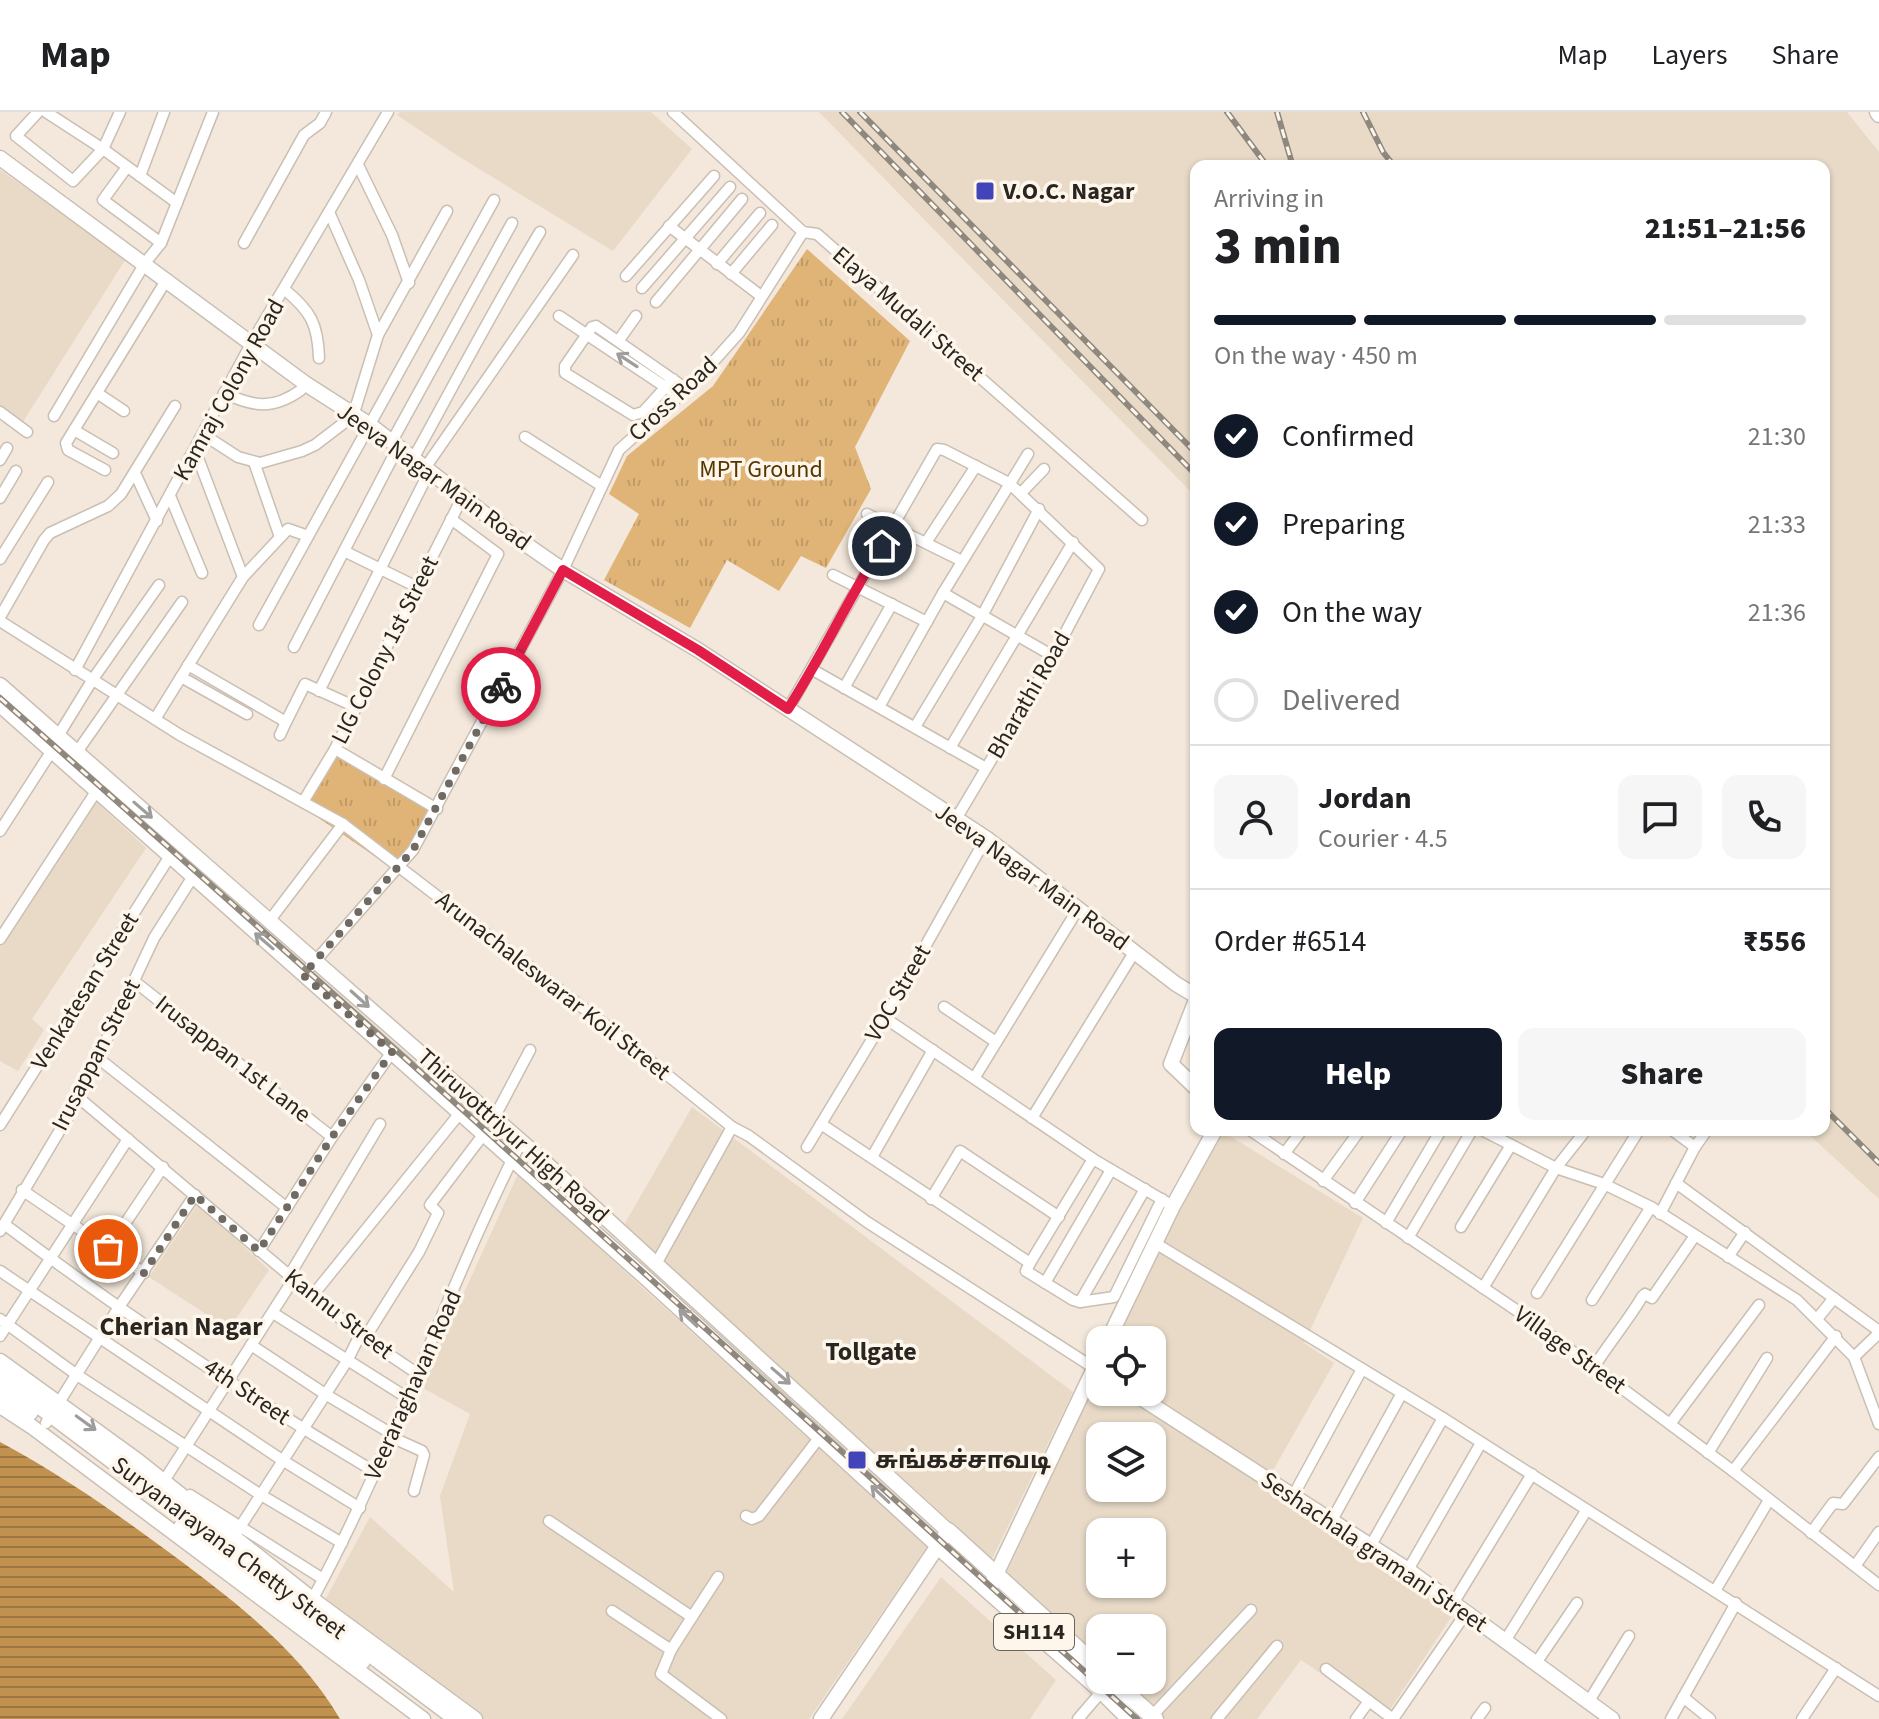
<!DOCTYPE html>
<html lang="en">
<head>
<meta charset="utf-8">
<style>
  body { margin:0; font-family:"Source Sans 3","Noto Sans Tamil",sans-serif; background:#f6f6f6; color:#202124; height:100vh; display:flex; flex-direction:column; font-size:30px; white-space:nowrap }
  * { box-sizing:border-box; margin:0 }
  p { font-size:26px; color:#757577 }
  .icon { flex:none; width:44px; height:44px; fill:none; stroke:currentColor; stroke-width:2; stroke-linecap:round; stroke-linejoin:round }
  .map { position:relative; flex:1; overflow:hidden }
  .sheet { position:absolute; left:1190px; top:48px; width:640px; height:976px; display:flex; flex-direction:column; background:#fff; border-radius:16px; box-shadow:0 2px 6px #0004 }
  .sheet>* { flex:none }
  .tools { position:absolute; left:1086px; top:1214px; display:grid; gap:16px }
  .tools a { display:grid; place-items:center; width:80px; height:80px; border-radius:16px; background:#fff; box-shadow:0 2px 6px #0004; font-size:40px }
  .pin { position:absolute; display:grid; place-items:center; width:68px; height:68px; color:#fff; margin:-34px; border:4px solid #fff; border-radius:50%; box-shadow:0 2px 8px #0007 }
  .courier { position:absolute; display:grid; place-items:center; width:80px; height:80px; margin:-40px; border:6px solid #e11d48; border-radius:50%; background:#fff; color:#222; box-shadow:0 2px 10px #0007 }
  .headline em { font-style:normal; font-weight:800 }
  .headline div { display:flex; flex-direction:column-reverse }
  .headline { display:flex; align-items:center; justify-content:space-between; height:136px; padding:0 24px }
  h1 { font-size:52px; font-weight:800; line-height:60px }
  .bar { display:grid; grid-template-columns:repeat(4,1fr); gap:12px 8px; align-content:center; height:96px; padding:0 24px }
  .bar i { height:10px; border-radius:6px; background:#e0e0e0 }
  .bar .active { background:#111827 }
  .bar p { grid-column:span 4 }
  .line { display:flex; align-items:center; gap:20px; padding:0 24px; border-top:2px solid #e0e0e0 }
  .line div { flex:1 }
  .round { display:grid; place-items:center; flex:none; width:84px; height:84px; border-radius:16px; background:#f6f6f6 }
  ol { padding:0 24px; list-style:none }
  li { display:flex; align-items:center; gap:24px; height:88px }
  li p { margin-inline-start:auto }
  li .icon { padding:8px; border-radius:50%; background:#111827; color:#fff; stroke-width:4 }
  li:last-child { color:#757577 }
  li i { width:44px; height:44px; border:4px solid #e0e0e0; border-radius:50% }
  .action { display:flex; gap:16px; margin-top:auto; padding:16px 24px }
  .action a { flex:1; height:92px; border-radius:16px; background:#111827; color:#fff; font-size:32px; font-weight:800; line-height:92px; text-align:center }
  .action a+a { background:#f6f6f6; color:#202124 }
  header { display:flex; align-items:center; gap:48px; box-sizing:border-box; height:112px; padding:0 40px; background:#fff; border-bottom:2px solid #e0e0e0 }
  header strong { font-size:38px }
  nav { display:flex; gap:44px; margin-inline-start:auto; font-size:28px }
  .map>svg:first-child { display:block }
  .built { fill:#e8dac7; fill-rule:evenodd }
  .park { fill:url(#park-tufts) }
  .water { fill:url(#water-rules) }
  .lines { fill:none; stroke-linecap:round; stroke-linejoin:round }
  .street-casing { stroke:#c9bfb3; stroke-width:13 }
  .secondary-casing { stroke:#c9bfb3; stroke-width:17 }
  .primary-casing { stroke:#c9bfb3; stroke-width:19 }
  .street { stroke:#fff; stroke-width:10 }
  .secondary { stroke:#fff; stroke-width:14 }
  .primary { stroke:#fff; stroke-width:16 }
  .rail-casing { stroke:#8f887f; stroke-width:6 }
  .rail { stroke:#fef6eb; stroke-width:3; stroke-dasharray:9; stroke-linecap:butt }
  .oneway { stroke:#9f9d9b }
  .done { stroke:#706a62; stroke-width:8; stroke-dasharray:0 14.4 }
  .route { stroke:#e11d48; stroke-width:10 }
  .poi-dot { fill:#4244b9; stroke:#fef6eb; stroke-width:3 }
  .labels { text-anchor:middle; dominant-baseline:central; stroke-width:7; stroke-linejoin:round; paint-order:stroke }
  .shield { fill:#fef6eb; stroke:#69645e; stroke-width:2 }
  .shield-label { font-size:22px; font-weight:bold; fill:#292621 }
  .poi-label { font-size:24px; font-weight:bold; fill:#292621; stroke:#fef6eb; text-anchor:start }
  .street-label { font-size:24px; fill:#292621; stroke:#fef6eb }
  .park-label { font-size:24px; fill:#563700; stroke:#fef6eb }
  .neighbourhood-label { font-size:26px; font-weight:bold; fill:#292621; stroke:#fef6eb }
</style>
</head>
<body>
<header>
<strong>Map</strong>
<nav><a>Map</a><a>Layers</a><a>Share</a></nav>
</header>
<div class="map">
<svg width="1879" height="1607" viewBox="0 0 1879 1607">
  <defs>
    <pattern id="park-tufts" width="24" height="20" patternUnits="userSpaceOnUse" patternTransform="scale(2)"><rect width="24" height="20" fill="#e0b377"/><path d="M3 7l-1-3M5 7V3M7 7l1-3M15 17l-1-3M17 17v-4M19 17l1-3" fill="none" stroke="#c09a67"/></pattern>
    <pattern id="water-rules" width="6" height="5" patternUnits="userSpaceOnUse" patternTransform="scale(2)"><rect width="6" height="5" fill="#c0914f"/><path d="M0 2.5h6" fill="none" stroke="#9c7641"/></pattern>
  </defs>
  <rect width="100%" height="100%" fill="#f3e8db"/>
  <!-- built -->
  <g class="built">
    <polygon points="400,0 651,0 692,37 613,139 458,44 397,3"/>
    <polygon points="819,0 1847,0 1879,40 1879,1087 1804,1018 1824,1018 1824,54 1196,54 1196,385"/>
    <polygon points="0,58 127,145 19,316 0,302"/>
    <polygon points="93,687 146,736 32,907 44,918 18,959 0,949 0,835"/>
    <polygon points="692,995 1073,1280 992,1447 624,1113"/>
    <path d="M1220 1018 1363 1106 1304 1231 1334 1251 1263 1376 1454 1501 1385 1605 1301 1548 1257 1607H1165L1123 1568H1152V1516H1100V1546L1007 1460 1100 1261V1280H1152V1228H1116ZM1100 1324H1152V1376H1100ZM1100 1420H1152V1472H1100Z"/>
    <polygon points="518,1062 927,1435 809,1607 474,1607 320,1497 370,1405 454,1480 440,1384 470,1302 421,1275"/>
    <polygon points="198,1092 269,1158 229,1217 149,1165"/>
    <polygon points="941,1465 1056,1568 1030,1607 842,1607"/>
  </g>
  <!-- park -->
  <g class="park">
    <polygon points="807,137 910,229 855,335 871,377 826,456 801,444 779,479 727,448 690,516 604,468 639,402 609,382 627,344 713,274"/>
    <polygon points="336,641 430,700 406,747 389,754 304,696"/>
  </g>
  <!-- water -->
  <path class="water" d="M0 1330C60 1362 116 1401 170 1441 233 1488 300 1538 340 1607H0Z"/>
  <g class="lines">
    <!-- street casing -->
    <g class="street-casing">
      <g id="street">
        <polyline points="38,0 16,24 73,69 103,37 120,0"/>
        <polyline points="46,0 103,37 177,91"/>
        <polyline points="673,0 803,120 817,122 1142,408"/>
        <polyline points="358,53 392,123 409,171"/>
        <polyline points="127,55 103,88 161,131"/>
        <polyline points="140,64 164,0"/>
        <polyline points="329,100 359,168 378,223"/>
        <polyline points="669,114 761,184"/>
        <polyline points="244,131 304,23 320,11 326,0"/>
        <polyline points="717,152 760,101"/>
        <polyline points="731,162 772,113"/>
        <polyline points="626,164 714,64"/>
        <polyline points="642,176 730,75"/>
        <path d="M285 178C311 199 318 213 319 246"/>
        <polyline points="656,190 742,87"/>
        <polyline points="559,204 679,284"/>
        <polyline points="619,228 636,204"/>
        <polyline points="673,267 643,300 633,303 565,261 565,254 592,215 596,214 688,278"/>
        <polyline points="97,281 124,299"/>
        <path d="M224 281C254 295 273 298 301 278"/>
        <polyline points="0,300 27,320"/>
        <polyline points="54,304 145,151 161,131 213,0"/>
        <polyline points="74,318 113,341"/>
        <polyline points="204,323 238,345 260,351 302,339 315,333 353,304 378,223 447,99"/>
        <polyline points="525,325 602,374"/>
        <polyline points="391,331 512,111"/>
        <polyline points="195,338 243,465"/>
        <path d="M413 347C455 271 495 194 540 120"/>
        <polyline points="0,348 7,336"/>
        <polyline points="254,350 280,425"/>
        <polyline points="425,356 573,143"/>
        <polyline points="105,358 68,338 66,331 167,167"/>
        <polyline points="135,361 157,409"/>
        <polyline points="1021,381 1044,357"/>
        <polyline points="170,384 202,461"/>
        <polyline points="0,386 16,359"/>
        <polyline points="867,402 962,449"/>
        <polyline points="927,429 976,354"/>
        <polyline points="344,439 417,475"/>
        <polyline points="0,447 48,370"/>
        <polyline points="833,463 927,510"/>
        <polyline points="943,481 1053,544"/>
        <polyline points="0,505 44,428 50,421 108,394 121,382 175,294"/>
        <polyline points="0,509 180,623 343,712 599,908 732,1015 749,1024 867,1110 1094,1256"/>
        <polyline points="259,513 494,88"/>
        <polyline points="294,535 397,337"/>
        <polyline points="188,553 286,610 305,572 356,595"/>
        <polyline points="75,558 252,230 388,0"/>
        <polyline points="813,558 986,656"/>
        <polyline points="181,565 247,602"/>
        <polyline points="844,576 892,492"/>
        <polyline points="319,579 429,360"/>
        <polyline points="879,595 943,481 1028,342"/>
        <polyline points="788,597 937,337 944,338 1009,371 1099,457 1053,544 956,707"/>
        <polyline points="155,607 243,465 288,417 308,424"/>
        <polyline points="915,615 982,504 1039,397"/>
        <polyline points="280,623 286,610"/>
        <polyline points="58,624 93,567 159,473"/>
        <polyline points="950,636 1073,430"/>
        <polyline points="335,637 437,697"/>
        <polyline points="77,640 182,490"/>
        <polyline points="384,667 498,442 451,407"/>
        <polyline points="303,690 335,637 463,384"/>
        <polyline points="0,719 51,640"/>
        <polyline points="270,808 343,712"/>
        <polyline points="0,827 99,675"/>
        <polyline points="303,863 413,738 563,458 619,338 679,284 688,278 739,221 803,120"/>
        <polyline points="134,869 332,1025"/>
        <polyline points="944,895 996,930"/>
        <polyline points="885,906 1093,1047 1173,1094"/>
        <polyline points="98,946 287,1096"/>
        <polyline points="975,965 1078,797"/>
        <polyline points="79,986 360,1223 418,1262"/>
        <polyline points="494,1006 530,938"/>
        <polyline points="1032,1006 1135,839"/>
        <polyline points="821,1012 1030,1151 1093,1047"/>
        <polyline points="0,1013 170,744"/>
        <polyline points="1250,1018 1522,1202 1733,1359 1879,1473"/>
        <polyline points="1482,1018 1556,1056 1604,1072 1651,1095 1797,1188 1854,1245 1879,1312"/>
        <polyline points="1672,1018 1695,1035"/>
        <polyline points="807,1035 885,906 986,726"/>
        <polyline points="1284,1042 1302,1018"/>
        <polyline points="872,1045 933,938"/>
        <polyline points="1323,1069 1360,1018"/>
        <polyline points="1676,1071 1879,1219"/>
        <polyline points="22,1078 144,1161"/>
        <polyline points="931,1087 960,1039 1059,1105"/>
        <polyline points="1355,1091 1402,1018"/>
        <polyline points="1660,1102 1695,1035 1707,1018"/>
        <polyline points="1386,1111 1441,1018"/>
        <path d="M4 1112C123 1201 247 1284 375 1360"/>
        <polyline points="1461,1115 1511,1033"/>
        <polyline points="0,1119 79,986 154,826 192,766"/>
        <polyline points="1408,1126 1472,1018"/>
        <polyline points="1155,1131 1443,1306 1879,1584"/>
        <polyline points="108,1137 163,1055"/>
        <polyline points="259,1139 332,1025 392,940"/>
        <polyline points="1728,1145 1745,1120"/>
        <polyline points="1030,1151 1026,1159 1073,1188 1080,1190 1114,1185 1162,1087"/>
        <polyline points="656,1152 732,1015"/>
        <polyline points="0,1159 282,1348 360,1396"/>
        <polyline points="289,1164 380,1012"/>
        <polyline points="1045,1171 1111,1058"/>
        <polyline points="1483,1176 1556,1056 1586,1018"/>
        <polyline points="1537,1181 1639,1018"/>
        <polyline points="313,1183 460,1001"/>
        <polyline points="1592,1188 1651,1095"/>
        <polyline points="1080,1190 1145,1077"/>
        <polyline points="273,1201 406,1285"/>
        <polyline points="0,1207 77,1263 261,1383 342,1431"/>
        <polyline points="1817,1207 1834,1186"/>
        <polyline points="0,1224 128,1027"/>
        <polyline points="365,1226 419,1140 438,1101 430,1093 483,1023"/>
        <polyline points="251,1233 325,1282 392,1322"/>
        <polyline points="1854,1245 1879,1221"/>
        <path d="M1594 1255C1609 1231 1627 1210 1642 1185L1645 1182 1652 1186 1694 1125"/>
        <polyline points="46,1311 119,1195 195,1083"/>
        <polyline points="1670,1312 1759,1193"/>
        <polyline points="391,1325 422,1339 424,1343 414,1379"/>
        <polyline points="1708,1341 1767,1246"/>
        <polyline points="1733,1359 1836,1224"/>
        <polyline points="160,1375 293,1168"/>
        <polyline points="190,1383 323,1467"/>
        <polyline points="1293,1384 1362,1257"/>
        <polyline points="746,1404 752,1407 759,1404 819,1326"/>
        <polyline points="1332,1408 1402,1281"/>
        <polyline points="549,1409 692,1505 718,1465"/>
        <polyline points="1811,1421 1833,1391 1843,1392 1879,1345"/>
        <polyline points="233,1426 347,1249 360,1223"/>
        <polyline points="1371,1433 1443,1306"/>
        <polyline points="1855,1454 1879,1420"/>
        <polyline points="1408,1458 1481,1331"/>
        <polyline points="1715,1479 1769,1388"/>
        <path d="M311 1490C392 1342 445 1180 521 1030"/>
        <polyline points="1454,1490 1532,1362"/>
        <polyline points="612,1499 671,1538 661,1562 721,1607"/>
        <polyline points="1505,1529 1586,1399"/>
        <polyline points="671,1538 692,1505"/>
        <polyline points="1536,1551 1577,1491"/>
        <polyline points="1326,1557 1393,1607 1466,1501"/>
        <polyline points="1683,1585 1710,1607"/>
        <polyline points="1589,1589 1629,1524"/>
        <polyline points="1152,1604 1251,1498"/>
        <polyline points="1078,1607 1102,1579"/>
        <polyline points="1217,1607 1277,1534"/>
        <polyline points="1356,1607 1369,1589"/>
        <polyline points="1477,1607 1485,1596"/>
        <polyline points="1671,1607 1736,1491"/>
        <polyline points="1802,1607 1836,1556"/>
      </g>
    </g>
    <!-- secondary casing -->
    <g class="secondary-casing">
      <g id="secondary">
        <polyline points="1877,0 1879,3"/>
        <polyline points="0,46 306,272 370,313 508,420 563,458 698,538 986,726 1176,872 1196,884"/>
        <polyline points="0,573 539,1045 948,1419 821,1607"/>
        <polyline points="0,593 647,1167 938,1434"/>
        <polyline points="1196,888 1171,952 1196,976"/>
        <polyline points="1108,1228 1173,1094 1215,1018"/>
        <polyline points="0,1249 138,1349 312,1487 475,1607"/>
        <polyline points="1132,1280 1408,1458 1612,1607"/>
        <polyline points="0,1294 31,1314 423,1607"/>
        <polyline points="991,1473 1100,1244"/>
      </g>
    </g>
    <!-- primary casing -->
    <g class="primary-casing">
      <g id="primary">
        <polyline points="0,1264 457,1607"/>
        <polyline points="0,1278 30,1300"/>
        <polyline points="182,1415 362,1549"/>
        <polyline points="948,1419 1100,1557"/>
        <polyline points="938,1434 1102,1579 1130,1607"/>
        <polyline points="1112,1568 1155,1607"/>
      </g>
    </g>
    <!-- street -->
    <use href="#street" class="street"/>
    <!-- secondary -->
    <use href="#secondary" class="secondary"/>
    <!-- primary -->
    <use href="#primary" class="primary"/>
    <!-- rail casing -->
    <g class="rail-casing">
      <g id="rail">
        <polyline points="842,0 1196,363"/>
        <polyline points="860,0 1196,341"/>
        <polyline points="1227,0 1267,54"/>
        <polyline points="1277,0 1291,48"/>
        <polyline points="1363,0 1383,40 1394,54"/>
        <path d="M0 586C382 923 760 1265 1137 1607"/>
        <polyline points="1824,996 1879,1051"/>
      </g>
    </g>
    <!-- rail -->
    <use href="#rail" class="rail"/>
  </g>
  <!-- one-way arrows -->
  <defs><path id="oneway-shaft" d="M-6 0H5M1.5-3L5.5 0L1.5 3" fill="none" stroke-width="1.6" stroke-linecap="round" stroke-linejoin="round" transform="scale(2)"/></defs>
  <g class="oneway">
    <use href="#oneway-shaft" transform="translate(627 248) rotate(-147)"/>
    <use href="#oneway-shaft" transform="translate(143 698) rotate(41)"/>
    <use href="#oneway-shaft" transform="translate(264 829) rotate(-139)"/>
    <use href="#oneway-shaft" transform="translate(360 887) rotate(42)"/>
    <use href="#oneway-shaft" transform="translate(688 1206) rotate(-137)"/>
    <use href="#oneway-shaft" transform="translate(781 1264) rotate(41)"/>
    <use href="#oneway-shaft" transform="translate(86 1311) rotate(36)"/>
    <use href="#oneway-shaft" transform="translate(880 1382) rotate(-137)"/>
  </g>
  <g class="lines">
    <!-- done -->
    <polyline class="done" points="108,1137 144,1161 195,1083 259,1139 332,1025 392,940 303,863 413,738 501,575"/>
    <!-- route -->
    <path class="route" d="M501 575 563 458 698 538 788 597C822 544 848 487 882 434"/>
  </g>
  <!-- markers -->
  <g class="poi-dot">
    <rect x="975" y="69" width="20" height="20" rx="4"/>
    <rect x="847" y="1338" width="20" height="20" rx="4"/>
  </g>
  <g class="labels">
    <!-- shield labels -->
    <rect class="shield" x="994" y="1502" width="80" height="36" rx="6"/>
    <g class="shield-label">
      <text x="1034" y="1520">SH114</text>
    </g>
    <!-- poi labels -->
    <g class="poi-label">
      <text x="1003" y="79">V.O.C. Nagar</text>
      <text x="875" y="1348">சுங்கச்சாவடி</text>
    </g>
    <!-- street labels -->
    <g class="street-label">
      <text transform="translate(908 202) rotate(41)">Elaya Mudali Street</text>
      <text transform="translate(229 278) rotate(-61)">Kamraj Colony Road</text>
      <text transform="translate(673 287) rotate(-43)">Cross Road</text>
      <text transform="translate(434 365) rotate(36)">Jeeva Nagar Main Road</text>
      <text transform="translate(385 538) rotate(-63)">LIG Colony 1st Street</text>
      <text transform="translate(1029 583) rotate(-60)">Bharathi Road</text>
      <text transform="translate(1032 765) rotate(36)">Jeeva Nagar Main Road</text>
      <text transform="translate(553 874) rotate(38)">Arunachaleswarar Koil Street</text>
      <text transform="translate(85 879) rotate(-58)">Venkatesan Street</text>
      <text transform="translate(898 881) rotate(-60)">VOC Street</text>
      <text transform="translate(96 943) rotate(-63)">Irusappan Street</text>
      <text transform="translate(233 947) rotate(38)">Irusappan 1st Lane</text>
      <text transform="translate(513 1024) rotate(42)">Thiruvottriyur High Road</text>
      <text transform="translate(339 1202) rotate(38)">Kannu Street</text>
      <text transform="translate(1570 1238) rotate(36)">Village Street</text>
      <text transform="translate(413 1273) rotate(-66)">Veeraraghavan Road</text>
      <text transform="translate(247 1280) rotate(34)">4th Street</text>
      <text transform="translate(229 1436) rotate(37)">Suryanarayana Chetty Street</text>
      <text transform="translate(1374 1440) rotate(34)">Seshachala gramani Street</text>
    </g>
    <!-- park labels -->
    <g class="park-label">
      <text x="761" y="357">MPT Ground</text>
    </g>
    <!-- neighbourhood labels -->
    <g class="neighbourhood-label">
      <text x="181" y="1214">Cherian Nagar</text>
      <text x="871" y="1239">Tollgate</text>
    </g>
  </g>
</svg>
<div class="tools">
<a><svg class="icon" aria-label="locate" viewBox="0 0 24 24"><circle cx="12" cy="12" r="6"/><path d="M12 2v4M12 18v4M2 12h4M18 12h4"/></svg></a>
<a><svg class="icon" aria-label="layers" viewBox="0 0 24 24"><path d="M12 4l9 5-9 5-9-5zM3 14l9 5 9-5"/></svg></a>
<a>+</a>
<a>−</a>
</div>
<div class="pin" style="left:108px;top:1137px;background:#ea580c"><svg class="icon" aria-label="bag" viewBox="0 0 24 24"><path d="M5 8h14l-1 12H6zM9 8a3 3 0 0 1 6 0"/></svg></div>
<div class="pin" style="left:882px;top:434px;background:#1f2937"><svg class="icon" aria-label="home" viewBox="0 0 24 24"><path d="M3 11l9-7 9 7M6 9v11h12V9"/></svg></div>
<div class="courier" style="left:501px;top:575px"><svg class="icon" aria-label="bike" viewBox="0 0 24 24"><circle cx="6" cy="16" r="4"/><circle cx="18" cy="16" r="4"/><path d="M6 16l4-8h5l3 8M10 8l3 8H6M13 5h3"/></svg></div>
<section class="sheet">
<div class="headline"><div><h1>3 min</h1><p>Arriving in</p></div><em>21:51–21:56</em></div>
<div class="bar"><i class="active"></i><i class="active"></i><i class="active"></i><i></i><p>On the way · 450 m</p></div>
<ol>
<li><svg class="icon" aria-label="check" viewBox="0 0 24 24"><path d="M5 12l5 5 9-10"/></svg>Confirmed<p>21:30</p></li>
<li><svg class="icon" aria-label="check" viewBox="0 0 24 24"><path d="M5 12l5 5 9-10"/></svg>Preparing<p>21:33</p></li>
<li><svg class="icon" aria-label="check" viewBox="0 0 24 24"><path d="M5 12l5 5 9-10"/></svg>On the way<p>21:36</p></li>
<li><i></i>Delivered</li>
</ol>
<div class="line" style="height:144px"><a class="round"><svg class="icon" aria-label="person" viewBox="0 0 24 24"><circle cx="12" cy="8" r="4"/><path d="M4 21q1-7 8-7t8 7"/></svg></a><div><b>Jordan</b><p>Courier · 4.5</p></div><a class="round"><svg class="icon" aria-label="chat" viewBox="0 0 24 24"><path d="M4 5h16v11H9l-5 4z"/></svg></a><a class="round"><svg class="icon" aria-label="phone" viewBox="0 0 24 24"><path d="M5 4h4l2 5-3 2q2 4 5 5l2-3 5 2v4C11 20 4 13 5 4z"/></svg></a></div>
<div class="line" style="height:104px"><div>Order #6514</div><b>₹556</b></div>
<div class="action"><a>Help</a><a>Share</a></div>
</section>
</div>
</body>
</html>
